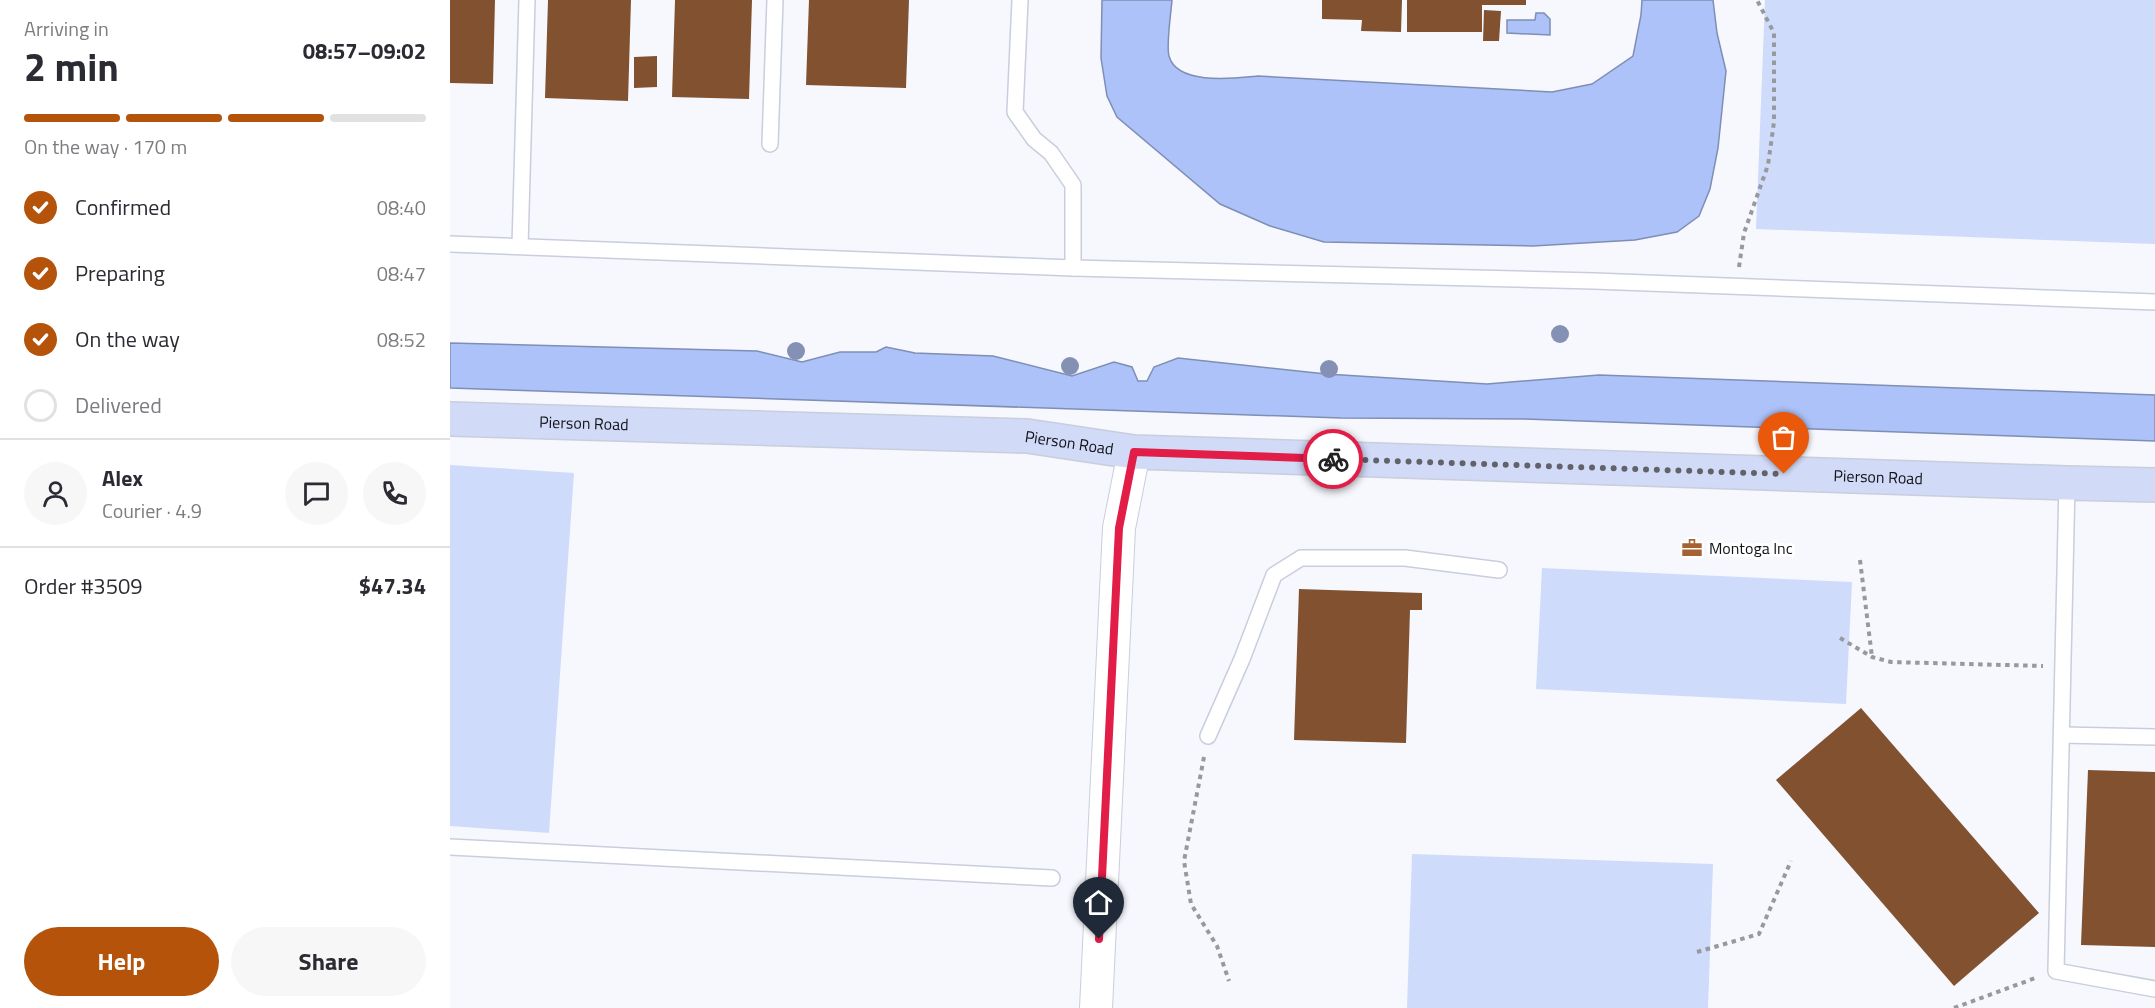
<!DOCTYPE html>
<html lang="en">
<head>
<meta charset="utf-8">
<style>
  body { margin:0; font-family:"Titillium Web",sans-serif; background:#f7f7f7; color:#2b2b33; height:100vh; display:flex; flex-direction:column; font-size:22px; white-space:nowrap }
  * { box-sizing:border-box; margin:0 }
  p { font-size:20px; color:#7c7c81 }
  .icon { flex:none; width:33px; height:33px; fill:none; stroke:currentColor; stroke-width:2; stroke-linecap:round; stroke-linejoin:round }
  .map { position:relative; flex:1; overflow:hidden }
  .side { display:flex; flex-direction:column; background:#fff; width:450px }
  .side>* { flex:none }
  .pin { position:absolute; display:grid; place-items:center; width:51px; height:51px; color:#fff; margin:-62px -26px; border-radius:50% 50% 50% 0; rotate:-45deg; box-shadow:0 0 6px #0007 }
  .pin .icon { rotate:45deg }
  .courier { position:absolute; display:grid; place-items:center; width:60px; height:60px; margin:-30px; border:4px solid #e11d48; border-radius:50%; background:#fff; color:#222; box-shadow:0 2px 8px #0007 }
  .headline em { font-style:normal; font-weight:700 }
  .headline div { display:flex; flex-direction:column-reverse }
  .headline { display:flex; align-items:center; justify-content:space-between; height:102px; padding:0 24px }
  h1 { font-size:39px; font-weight:700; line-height:45px }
  .bar { display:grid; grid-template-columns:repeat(4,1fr); gap:9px 6px; align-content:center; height:72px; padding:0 24px }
  .bar i { height:8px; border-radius:4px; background:#e1e1e2 }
  .bar .on { background:#b45309 }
  .bar p { grid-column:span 4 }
  .line { display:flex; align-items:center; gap:15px; padding:0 24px; border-top:2px solid #e1e1e2 }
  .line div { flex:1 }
  .round { display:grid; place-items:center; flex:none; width:63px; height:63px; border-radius:32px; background:#f7f7f7 }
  ol { padding:0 24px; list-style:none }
  li { display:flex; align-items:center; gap:18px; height:66px }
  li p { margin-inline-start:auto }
  li .icon { padding:6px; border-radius:50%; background:#b45309; color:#fff; stroke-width:4 }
  li:last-child { color:#7c7c81 }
  li i { width:33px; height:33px; border:3px solid #e1e1e2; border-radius:50% }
  .action { display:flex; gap:12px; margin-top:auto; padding:12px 24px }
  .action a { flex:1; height:69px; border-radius:36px; background:#b45309; color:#fff; font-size:24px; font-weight:700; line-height:69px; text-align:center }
  .action a+a { background:#f7f7f7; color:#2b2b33 }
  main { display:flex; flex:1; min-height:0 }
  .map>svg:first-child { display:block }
  .green { fill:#cfdbfa }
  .water { fill:#adc2f8; stroke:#7e8eb5; stroke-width:1.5 }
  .building { fill:#815130 }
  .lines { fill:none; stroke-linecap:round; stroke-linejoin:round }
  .lane-casing { stroke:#c8cedc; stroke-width:18 }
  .street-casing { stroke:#c8cedc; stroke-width:34 }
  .secondary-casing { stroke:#c8cedc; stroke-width:36 }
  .path { stroke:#97999e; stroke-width:4; stroke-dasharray:4.5 4.5; stroke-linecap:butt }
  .lane { stroke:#fff; stroke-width:15 }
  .street { stroke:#fff; stroke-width:32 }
  .secondary { stroke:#d1daf7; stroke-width:33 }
  .tree { fill:#8590b5 }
  .done { stroke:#616368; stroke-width:6; stroke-dasharray:0 10.8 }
  .route { stroke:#e11d48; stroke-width:8 }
  .labels { text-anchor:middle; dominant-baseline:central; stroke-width:6; stroke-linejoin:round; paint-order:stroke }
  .street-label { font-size:16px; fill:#111318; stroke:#fff }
  .poi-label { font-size:16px; fill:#111318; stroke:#fff; text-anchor:start }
</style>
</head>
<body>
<main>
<section class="side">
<div class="headline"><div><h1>2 min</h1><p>Arriving in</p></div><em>08:57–09:02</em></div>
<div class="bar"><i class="on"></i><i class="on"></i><i class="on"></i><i></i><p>On the way · 170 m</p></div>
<ol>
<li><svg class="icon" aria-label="check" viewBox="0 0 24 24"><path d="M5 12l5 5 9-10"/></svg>Confirmed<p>08:40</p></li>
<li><svg class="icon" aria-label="check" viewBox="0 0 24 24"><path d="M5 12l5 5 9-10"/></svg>Preparing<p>08:47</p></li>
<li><svg class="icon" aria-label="check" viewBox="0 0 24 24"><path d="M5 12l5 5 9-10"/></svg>On the way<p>08:52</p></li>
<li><i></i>Delivered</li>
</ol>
<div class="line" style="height:108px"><a class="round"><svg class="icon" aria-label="person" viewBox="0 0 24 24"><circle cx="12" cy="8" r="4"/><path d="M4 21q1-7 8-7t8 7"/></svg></a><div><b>Alex</b><p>Courier · 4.9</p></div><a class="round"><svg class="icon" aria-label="chat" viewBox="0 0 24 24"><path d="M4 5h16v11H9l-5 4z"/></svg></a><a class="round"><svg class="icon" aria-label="phone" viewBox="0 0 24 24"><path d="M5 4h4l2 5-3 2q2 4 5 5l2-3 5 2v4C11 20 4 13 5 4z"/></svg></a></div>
<div class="line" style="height:78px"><div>Order #3509</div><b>$47.34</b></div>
<div class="action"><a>Help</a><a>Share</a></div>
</section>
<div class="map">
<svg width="1705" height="1008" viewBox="0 0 1705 1008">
  <rect width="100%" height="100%" fill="#f6f8fe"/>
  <!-- green -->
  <g class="green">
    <polygon points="1315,0 1705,0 1705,244 1306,229"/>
    <polygon points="0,465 124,473 99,833 0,826"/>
    <polygon points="1092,568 1402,582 1396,704 1086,689"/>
    <polygon points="962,854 1263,864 1258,1008 957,1008"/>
  </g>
  <!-- water -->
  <g class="water">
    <path d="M652 0H722C721 13 716 45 719 56 727 86 786 78 808 76L1102 92 1142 84 1183 56 1191 15 1192 0H1263L1267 33 1276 71 1268 148 1260 189 1249 216 1227 232 1185 240 1083 246 874 242 820 226 770 204 667 117 657 96 651 58Z"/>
    <polygon points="1086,13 1094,13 1100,19 1100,35 1057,33 1057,20 1085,20"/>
    <polygon points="0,343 307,351 352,362 390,352 426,352 436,347 465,353 543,356 622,376 664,362 682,367 688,381 697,381 704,367 728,358 876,374 1037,384 1149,375 1705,395 1705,441 1075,419 891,418 0,388"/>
  </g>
  <!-- building -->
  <g class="building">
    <polygon points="0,0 45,0 43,84 0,83"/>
    <polygon points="98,0 181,0 178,101 95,98"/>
    <polygon points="225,0 302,0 299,99 222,97"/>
    <polygon points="359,0 459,0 456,88 356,85"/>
    <polygon points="872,0 952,0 951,32 911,31 912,20 872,19"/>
    <polygon points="957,0 1076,0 1076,5 1032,5 1032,32 957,32"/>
    <polygon points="1034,10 1051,11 1049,41 1033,41"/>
    <polygon points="207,56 207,87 184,88 184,57"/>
    <polygon points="849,589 972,593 972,610 960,610 956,743 844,740"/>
    <polygon points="1411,708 1589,913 1504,986 1326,780"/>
    <polygon points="1638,770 1705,772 1705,947 1631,945"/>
  </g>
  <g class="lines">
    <!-- lane casing -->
    <g class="lane-casing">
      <g id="lane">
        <polyline points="570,0 565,112 584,139 601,153 623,185 623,268"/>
        <polyline points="320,144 325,0"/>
        <polyline points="0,244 623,268 1144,281 1705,302"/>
        <polyline points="70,246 77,0"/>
        <polyline points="1617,483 1606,971 1705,989"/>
        <polyline points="1612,735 1705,737"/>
        <polyline points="758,736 792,659 824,575 851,558 955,558 1049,570"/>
        <polyline points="0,847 602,878"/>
      </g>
    </g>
    <!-- street casing -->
    <g class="street-casing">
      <polyline id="street" points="646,1008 669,528 684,452"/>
    </g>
    <!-- secondary casing -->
    <g class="secondary-casing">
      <g id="secondary">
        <path id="s1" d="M0 419 577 436 684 452 1617 483 1705 485"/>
      </g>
    </g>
    <!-- path -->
    <g class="path">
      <polyline points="1289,267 1294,233 1318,165 1324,122 1324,33 1307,0"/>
      <polyline points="1410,560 1422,657"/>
      <polyline points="1390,638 1422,657 1441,662 1593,666"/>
      <polyline points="754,757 734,861 741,904 767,946 779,981"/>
      <polyline points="1247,952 1309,934 1341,861"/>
      <polyline points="1504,1008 1588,977"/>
    </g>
    <!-- lane -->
    <use href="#lane" class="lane"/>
    <!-- street -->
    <use href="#street" class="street"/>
    <!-- secondary -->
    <use href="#secondary" class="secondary"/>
  </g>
  <!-- trees -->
  <g class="tree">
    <circle cx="1110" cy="334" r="9"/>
    <circle cx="346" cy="351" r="9"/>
    <circle cx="620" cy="366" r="9"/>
    <circle cx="879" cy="369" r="9"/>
  </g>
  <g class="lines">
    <!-- done -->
    <polyline class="done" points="883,459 1334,474"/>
    <!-- route -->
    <polyline class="route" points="649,939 669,528 684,452 883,459"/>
  </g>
  <!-- icons -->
  <defs>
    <g id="office-bare" transform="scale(1.62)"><path d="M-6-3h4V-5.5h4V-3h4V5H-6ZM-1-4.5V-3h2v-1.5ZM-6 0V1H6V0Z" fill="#a66232" stroke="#fff" stroke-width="2.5" paint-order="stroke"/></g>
  </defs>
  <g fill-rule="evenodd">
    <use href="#office-bare" x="1242" y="548"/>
  </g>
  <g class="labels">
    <!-- street labels -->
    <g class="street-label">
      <text stroke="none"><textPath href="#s1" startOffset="134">Pierson Road</textPath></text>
      <text stroke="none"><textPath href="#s1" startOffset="620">Pierson Road</textPath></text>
      <text stroke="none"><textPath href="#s1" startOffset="1430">Pierson Road</textPath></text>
    </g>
    <!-- poi labels -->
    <g class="poi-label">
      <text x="1259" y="548">Montoga Inc</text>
    </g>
  </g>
</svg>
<div class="pin" style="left:1334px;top:474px;background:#ea580c"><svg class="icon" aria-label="bag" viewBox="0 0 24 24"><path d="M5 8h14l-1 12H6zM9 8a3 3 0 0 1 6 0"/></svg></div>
<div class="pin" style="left:649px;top:939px;background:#1f2937"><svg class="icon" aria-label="home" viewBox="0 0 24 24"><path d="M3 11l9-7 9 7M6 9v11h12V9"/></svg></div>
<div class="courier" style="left:883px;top:459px"><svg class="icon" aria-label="bike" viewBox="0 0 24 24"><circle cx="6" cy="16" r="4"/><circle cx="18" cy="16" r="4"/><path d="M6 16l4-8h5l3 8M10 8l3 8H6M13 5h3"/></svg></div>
</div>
</main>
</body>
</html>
